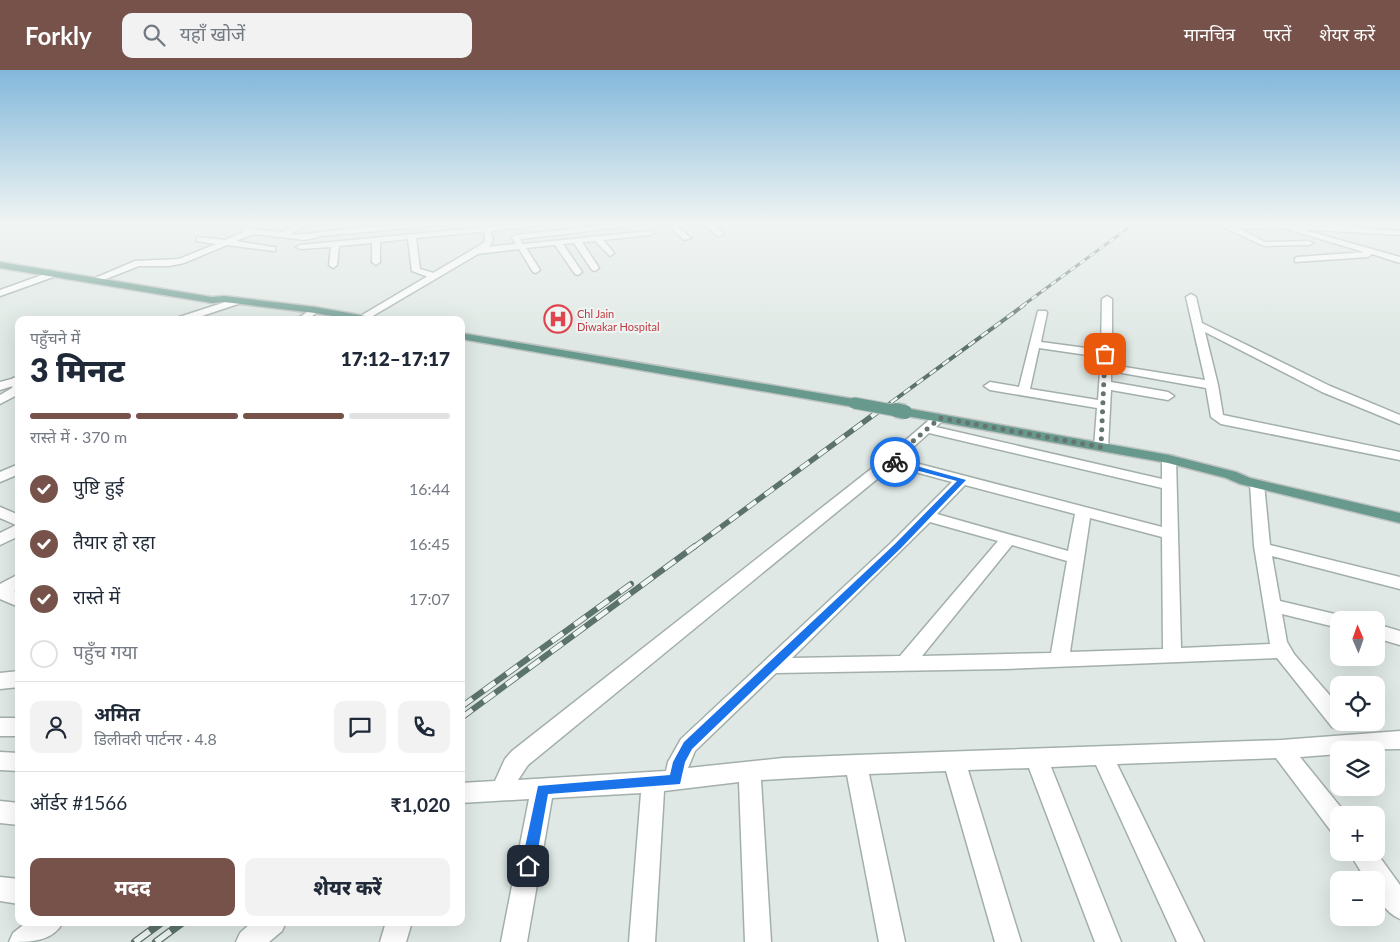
<!DOCTYPE html>
<html lang="hi">
<head>
<meta charset="utf-8">
<style>
  body { margin:0; font-family:Lato,"Noto Sans Devanagari",sans-serif; background:#f2f2f3; color:#1f2937; height:100vh; display:flex; flex-direction:column; font-size:19px; white-space:nowrap }
  * { box-sizing:border-box; margin:0 }
  p { font-size:16px; color:#747a83 }
  .icon { flex:none; width:28px; height:28px; fill:none; stroke:currentColor; stroke-width:2; stroke-linecap:round; stroke-linejoin:round }
  .map { position:relative; flex:1; overflow:hidden }
  .panel { position:absolute; left:15px; top:246px; width:450px; height:610px; display:flex; flex-direction:column; background:#fff; border-radius:10px; box-shadow:0 5px 20px #0002 }
  .panel>* { flex:none }
  .needle { width:32px; rotate:358deg }
  .buttons { position:absolute; left:1330px; top:541px; display:grid; gap:10px }
  .buttons a { display:grid; place-items:center; width:55px; height:55px; border-radius:10px; background:#fff; box-shadow:0 5px 20px #0002; font-size:25px }
  .pin { position:absolute; display:grid; place-items:center; width:42px; height:42px; color:#fff; margin:-21px; border-radius:10px; box-shadow:0 2px 8px #0006 }
  .courier { position:absolute; display:grid; place-items:center; width:50px; height:50px; margin:-25px; border:4px solid #1a73e8; border-radius:50%; background:#fff; color:#222; box-shadow:0 1px 6px #0007 }
  .summary em { font-style:normal; font-weight:800 }
  .summary div { display:flex; flex-direction:column-reverse }
  .summary { display:flex; align-items:center; justify-content:space-between; height:85px; padding:0 15px }
  h1 { font-size:32px; font-weight:800; line-height:38px }
  .bar { display:grid; grid-template-columns:repeat(4,1fr); gap:8px 5px; align-content:center; height:60px; padding:0 15px }
  .bar i { height:6px; border-radius:4px; background:#e0e1e3 }
  .bar .selected { background:#76524b }
  .bar p { grid-column:span 4 }
  .line { display:flex; align-items:center; gap:12px; padding:0 15px; border-top:1px solid #e0e1e3 }
  .line div { flex:1 }
  .round { display:grid; place-items:center; flex:none; width:52px; height:52px; border-radius:10px; background:#f2f2f3 }
  ol { padding:0 15px; list-style:none }
  li { display:flex; align-items:center; gap:15px; height:55px }
  li p { margin-inline-start:auto }
  li .icon { padding:5px; border-radius:50%; background:#76524b; color:#fff; stroke-width:4 }
  li:last-child { color:#747a83 }
  li i { width:28px; height:28px; border:2px solid #e0e1e3; border-radius:50% }
  .button { display:flex; gap:10px; margin-top:auto; padding:10px 15px }
  .button a { flex:1; height:58px; border-radius:10px; background:#76524b; color:#fff; font-size:20px; font-weight:800; line-height:58px; text-align:center }
  .button a+a { background:#f2f2f3; color:#1f2937 }
  header { display:flex; align-items:center; gap:30px; box-sizing:border-box; height:70px; padding:0 25px; background:#76524b; color:#fff }
  header strong { font-size:24px }
  nav { display:flex; gap:28px; margin-inline-start:auto; font-size:18px }
  .search { width:350px; height:45px; background:#f2f2f3; display:flex; align-items:center; gap:12px; box-sizing:border-box; padding:0 18px; border-radius:10px; color:#747a83; font-size:19px }
  .map>svg:first-child { display:block }
  .lines { fill:none; stroke-linecap:round; stroke-linejoin:round }
  .minor-casing { stroke:#a3afab; stroke-width:3 }
  .tertiary-casing { stroke:#a3afab; stroke-width:3 }
  .primary-casing { stroke:#bdc3c1; stroke-width:3 }
  .minor { fill:#fff; fill-rule:evenodd }
  .tertiary { fill:#fff; fill-rule:evenodd }
  .primary { fill:#68998d; fill-rule:evenodd }
  .rail-far4-casing { stroke:#5c726c; stroke-width:3 }
  .rail-far3-casing { stroke:#5c726c; stroke-width:4 }
  .rail-far2-casing { stroke:#5c726c; stroke-width:5.5 }
  .rail-far1-casing { stroke:#5c726c; stroke-width:6 }
  .rail-casing { stroke:#5c726c; stroke-width:8 }
  .rail-far4 { stroke:#eff5f2; stroke-width:2; stroke-dasharray:6; stroke-linecap:butt }
  .rail-far3 { stroke:#eff5f2; stroke-width:2.5; stroke-dasharray:8; stroke-linecap:butt }
  .rail-far2 { stroke:#eff5f2; stroke-width:4; stroke-dasharray:11; stroke-linecap:butt }
  .rail-far1 { stroke:#eff5f2; stroke-width:4.5; stroke-dasharray:14; stroke-linecap:butt }
  .rail { stroke:#eff5f2; stroke-width:5.5; stroke-dasharray:18; stroke-linecap:butt }
  .primary-bridge-far1-casing { stroke:#bdc3c1; stroke-width:13; stroke-linecap:butt }
  .primary-bridge-casing { stroke:#bdc3c1; stroke-width:17; stroke-linecap:butt }
  .primary-bridge-far1 { stroke:#68998d; stroke-width:11 }
  .primary-bridge { stroke:#68998d; stroke-width:14 }
  .route { fill:#1a73e8 }
  .done { stroke:#647470; stroke-width:5; stroke-dasharray:0 9 }
  .labels { text-anchor:middle; dominant-baseline:central; stroke-width:4; stroke-linejoin:round; paint-order:stroke }
  .far-health-label { font-size:11px; fill:#be3a42; stroke:#eff5f2; text-anchor:start }
</style>
</head>
<body>
<header>
<strong>Forkly</strong>
<div class="search"><svg class="icon" aria-label="search" viewBox="0 0 24 24"><circle cx="10" cy="10" r="6"/><path d="M15 15l6 6"/></svg>यहाँ खोजें</div>
<nav><a>मानचित्र</a><a>परतें</a><a>शेयर करें</a></nav>
</header>
<div class="map">
<svg width="1400" height="872" viewBox="0 0 1400 872">
  <rect width="100%" height="100%" fill="#dfe8e4"/>
  <g class="lines">
    <!-- minor casing -->
    <g class="minor-casing">
      <g id="minor">
        <polygon points="0,153 10,153 11,154 7,156 0,155"/>
        <path d="M301 153H310L291 164C305 166 315 162 329 161 365 158 408 149 444 153L440 155 321 166 305 170 254 164 236 171 272 177H275V181L227 175 184 193 169 196H139L103 210 100 211 95 208 135 191 179 189 216 174 197 171V167L225 170 244 162 241 160 245 158 281 162Z"/>
        <polygon points="623,153 644,153 640,155 520,169 523,174 650,161 654,163 650,165 603,170 614,183 610,186 595,171 582,172 599,198 595,201 592,200 574,173 563,174 582,202 578,205 575,204 555,175 526,178 540,200 536,203 533,202 519,179 477,184 473,181 477,178 516,174 512,167 516,165"/>
        <polygon points="666,153 674,153 691,168 684,170"/>
        <polygon points="703,153 711,153 724,164 717,166"/>
        <polygon points="1223,153 1266,155 1267,157 1263,159 1238,158 1265,172 1309,171 1313,173 1309,175 1264,176 1223,157"/>
        <polygon points="1308,153 1326,153 1372,159 1376,161 1372,163 1312,155"/>
        <polygon points="1395,153 1400,153 1400,155 1396,155"/>
        <polygon points="1290,156 1400,187 1400,193 1372,184 1368,187 1295,192 1295,188 1298,187 1364,182 1290,160"/>
        <polygon points="487,157 491,159 490,161 416,168 420,199 437,204 439,206 434,209 412,201 408,169 380,172 380,192 376,195 372,192 372,173 339,176 337,195 333,198 329,195 331,177 300,179 296,177 300,175"/>
        <polygon points="53,201 56,202 56,206 0,226 0,220"/>
        <path d="M1191 224 1196 227 1202 253 1330 316 1400 345V354L1322 322 1205 262 1218 315 1223 345 1400 382V390L1221 354 1211 347 1206 318 1111 301V312L1168 322 1174 326 1168 330 1111 320 1108 377 1101 381 1094 377 1097 338 990 320 984 316 990 312 1019 317 1038 241H1046L1047 243 1041 272 1101 280 1102 229 1107 226 1112 229V295L1205 310 1186 227ZM1039 278 1101 287 1098 330 1030 319Z"/>
        <polygon points="315,237 320,240 307,250 295,250"/>
        <polygon points="19,307 19,324 0,334 0,325 12,318 13,308"/>
        <path d="M939 344 945 348 936 357 1162 409V389L1164 386H1174L1176 389 1181 578 1270 574 1254 476 1250 414 1252 411H1262L1264 414 1270 475 1400 507V519L1272 486 1280 531 1339 545 1345 547 1347 550H1339V558L1282 544 1287 572 1294 584 1339 636V652H1349L1346 657 1339 659 1332 657 1277 588 1004 599 776 603 695 681 688 698 783 688 856 685 1281 670 1400 661V679L1339 680V684L1300 687 1347 745H1339V764L1331 761 1276 688 1117 694 1204 872H1177L1096 695 1051 697 1121 872H1095L1029 698 968 700 1021 872H995L946 701 869 704 905 872H879L847 705 761 710 771 872H745L739 712 664 721 655 872H629L641 723 552 728 527 872H501L529 729 461 733V713L495 711 505 689 512 681 885 388 935 345ZM929 363 1162 418V457L900 389ZM893 396 952 412 892 472 681 669 668 692 666 701 518 710 528 695ZM965 415 1075 444 1068 481 937 444ZM1090 448 1162 467 1163 579 1070 582ZM930 452 998 471 900 586 792 588ZM1012 475 1067 491 1051 583 922 586Z"/>
        <polygon points="19,394 19,404 0,412 0,402"/>
        <polygon points="0,437 19,445 19,466 0,475 0,463 16,455 0,448"/>
        <polygon points="19,504 19,518 14,521 19,524 19,537 0,529 0,514"/>
        <polygon points="1376,554 1400,561 1400,575 1376,568"/>
        <polygon points="19,601 19,617 0,619 0,603"/>
        <rect x="0" y="648" width="19" height="18"/>
        <polygon points="0,682 19,683 19,701 0,700"/>
        <polygon points="0,731 19,733 19,755 0,753"/>
        <path d="M1349 782H1376L1400 815V849C1384 842 1376 827 1376 810H1366Z"/>
        <polygon points="0,807 19,809 19,834 0,831"/>
        <path d="M27 852H63C53 872 30 872 9 872L13 863Z"/>
        <polygon points="252,852 286,852 282,861 269,872 236,872 240,863"/>
        <polygon points="386,852 412,852 406,872 380,872"/>
      </g>
    </g>
    <!-- tertiary casing -->
    <g class="tertiary-casing">
      <g id="tertiary">
        <polygon points="521,153 541,153 537,155 491,161 493,171 488,178 366,250 358,250 357,248 482,174 485,171 484,157"/>
        <polygon points="1228,153 1264,153 1400,161 1400,165 1232,155"/>
        <polygon points="238,228 241,229 241,233 190,250 175,250 176,248"/>
        <polygon points="19,307 19,314 0,320 0,312"/>
      </g>
    </g>
    <!-- primary casing -->
    <g class="primary-casing">
      <g id="primary">
        <polygon points="0,192 212,227 224,226 315,237 371,247 376,250 354,250 315,243 224,232 212,233 0,198"/>
        <polygon points="461,263 854,329 860,333 854,337 461,269"/>
        <polygon points="905,338 1169,385 1236,402 1250,408 1400,443 1400,453 1240,414 1226,408 1168,393 901,345 899,342 901,339"/>
      </g>
    </g>
    <!-- minor -->
    <use href="#minor" class="minor"/>
    <!-- tertiary -->
    <use href="#tertiary" class="tertiary"/>
    <!-- primary -->
    <use href="#primary" class="primary"/>
    <!-- rail-far4 casing -->
    <g class="rail-far4-casing">
      <polyline id="rail-far4" points="1022,236 1135,153"/>
    </g>
    <!-- rail-far3 casing -->
    <g class="rail-far3-casing">
      <polyline id="rail-far3" points="878,342 1024,235"/>
    </g>
    <!-- rail-far2 casing -->
    <g class="rail-far2-casing">
      <polyline id="rail-far2" points="694,477 880,340"/>
    </g>
    <!-- rail-far1 casing -->
    <g class="rail-far1-casing">
      <g id="rail-far1">
        <polyline points="461,637 631,514"/>
        <polyline points="461,648 695,476"/>
      </g>
    </g>
    <!-- rail casing -->
    <g class="rail-casing">
      <g id="rail">
        <polyline points="135,872 162,852"/>
        <polyline points="156,872 183,852"/>
      </g>
    </g>
    <!-- rail-far4 -->
    <use href="#rail-far4" class="rail-far4"/>
    <!-- rail-far3 -->
    <use href="#rail-far3" class="rail-far3"/>
    <!-- rail-far2 -->
    <use href="#rail-far2" class="rail-far2"/>
    <!-- rail-far1 -->
    <use href="#rail-far1" class="rail-far1"/>
    <!-- rail -->
    <use href="#rail" class="rail"/>
    <!-- primary-bridge-far1 casing -->
    <g class="primary-bridge-far1-casing">
      <polyline id="primary-bridge-far1" points="854,333 903,342"/>
    </g>
    <!-- primary-bridge casing -->
    <g class="primary-bridge-casing">
      <polyline id="primary-bridge" points="896,340 905,342"/>
    </g>
    <!-- primary-bridge-far1 -->
    <use href="#primary-bridge-far1" class="primary-bridge-far1"/>
    <!-- primary-bridge -->
    <use href="#primary-bridge" class="primary-bridge"/>
  </g>
  <!-- sky -->
  <linearGradient id="sky" x2="0" y2="1"><stop stop-color="#83b8db"/><stop offset="0.56" stop-color="#f1f5f3"/><stop offset="1" stop-color="#f1f5f3" stop-opacity="0"/></linearGradient>
  <rect width="1400" height="275" fill="url(#sky)"/>
  <!-- route -->
  <polygon class="route" points="895,390 966,410 901,478 692,679 685,692 680,714 548,724 535,796 533,800 528,802 523,800 521,796 538,716 670,705 673,692 684,672 895,474 957,411 893,394 892,392"/>
  <g class="lines">
    <!-- done -->
    <polyline class="done" points="895,392 890,391 940,348 1101,377 1105,284"/>
  </g>
  <!-- icons -->
  <defs>
    <g id="hospital-ring" transform="scale(1.4375)"><circle r="9.5" fill="#eff5f2" stroke="#e0444e" stroke-width="1.5"/><path d="M-5-5h3v3.5h4V-5h3V5h-3V1.5h-4V5h-3Z" fill="#e0444e"/></g>
  </defs>
  <g fill-rule="evenodd">
    <use href="#hospital-ring" x="558" y="249"/>
  </g>
  <g class="labels">
    <!-- far-health labels -->
    <g class="far-health-label">
      <text x="577" y="243">Chl Jain<tspan x="577" dy="13">Diwakar Hospital</tspan></text>
    </g>
  </g>
</svg>
<div class="buttons">
<a><svg class="needle" viewBox="-14 -14 28 28"><path d="M0-13l5 13h-10z" fill="#e53935"/><path d="M0 13l5-13h-10z" fill="#747a83"/></svg></a>
<a><svg class="icon" aria-label="locate" viewBox="0 0 24 24"><circle cx="12" cy="12" r="6"/><path d="M12 2v4M12 18v4M2 12h4M18 12h4"/></svg></a>
<a><svg class="icon" aria-label="layers" viewBox="0 0 24 24"><path d="M12 4l9 5-9 5-9-5zM3 14l9 5 9-5"/></svg></a>
<a>+</a>
<a>−</a>
</div>
<div class="pin" style="left:1105px;top:284px;background:#ea580c"><svg class="icon" aria-label="bag" viewBox="0 0 24 24"><path d="M5 8h14l-1 12H6zM9 8a3 3 0 0 1 6 0"/></svg></div>
<div class="pin" style="left:528px;top:796px;background:#1f2937"><svg class="icon" aria-label="home" viewBox="0 0 24 24"><path d="M3 11l9-7 9 7M6 9v11h12V9"/></svg></div>
<div class="courier" style="left:895px;top:392px"><svg class="icon" aria-label="bike" viewBox="0 0 24 24"><circle cx="6" cy="16" r="4"/><circle cx="18" cy="16" r="4"/><path d="M6 16l4-8h5l3 8M10 8l3 8H6M13 5h3"/></svg></div>
<section class="panel">
<div class="summary"><div><h1>3 मिनट</h1><p>पहुँचने में</p></div><em>17:12–17:17</em></div>
<div class="bar"><i class="selected"></i><i class="selected"></i><i class="selected"></i><i></i><p>रास्ते में · 370 m</p></div>
<ol>
<li><svg class="icon" aria-label="check" viewBox="0 0 24 24"><path d="M5 12l5 5 9-10"/></svg>पुष्टि हुई<p>16:44</p></li>
<li><svg class="icon" aria-label="check" viewBox="0 0 24 24"><path d="M5 12l5 5 9-10"/></svg>तैयार हो रहा<p>16:45</p></li>
<li><svg class="icon" aria-label="check" viewBox="0 0 24 24"><path d="M5 12l5 5 9-10"/></svg>रास्ते में<p>17:07</p></li>
<li><i></i>पहुँच गया</li>
</ol>
<div class="line" style="height:90px"><a class="round"><svg class="icon" aria-label="person" viewBox="0 0 24 24"><circle cx="12" cy="8" r="4"/><path d="M4 21q1-7 8-7t8 7"/></svg></a><div><b>अमित</b><p>डिलीवरी पार्टनर · 4.8</p></div><a class="round"><svg class="icon" aria-label="chat" viewBox="0 0 24 24"><path d="M4 5h16v11H9l-5 4z"/></svg></a><a class="round"><svg class="icon" aria-label="phone" viewBox="0 0 24 24"><path d="M5 4h4l2 5-3 2q2 4 5 5l2-3 5 2v4C11 20 4 13 5 4z"/></svg></a></div>
<div class="line" style="height:65px"><div>ऑर्डर #1566</div><b>₹1,020</b></div>
<div class="button"><a>मदद</a><a>शेयर करें</a></div>
</section>
</div>
</body>
</html>
